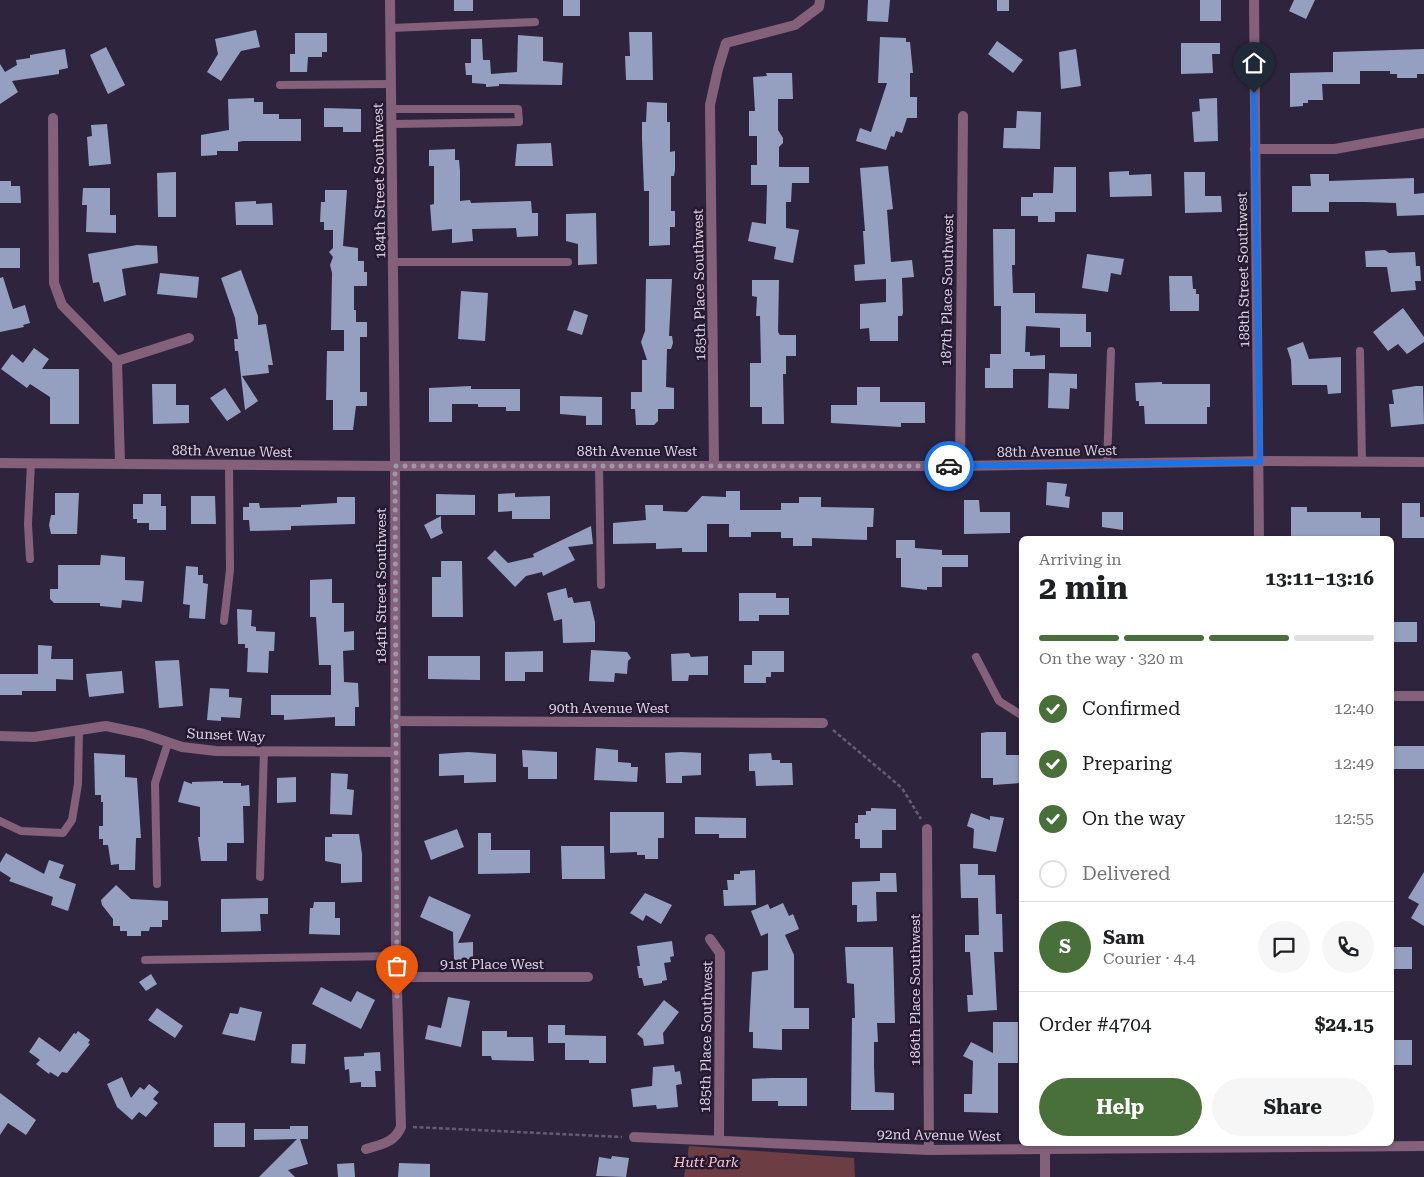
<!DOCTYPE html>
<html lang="en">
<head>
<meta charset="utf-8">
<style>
  body { margin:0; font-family:"Roboto Serif",serif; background:#f6f6f6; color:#202124; height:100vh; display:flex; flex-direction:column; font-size:19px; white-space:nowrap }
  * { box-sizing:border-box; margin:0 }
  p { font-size:16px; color:#757577 }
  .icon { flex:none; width:28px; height:28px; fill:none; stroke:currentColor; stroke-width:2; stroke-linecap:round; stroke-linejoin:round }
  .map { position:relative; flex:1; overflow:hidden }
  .details { position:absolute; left:1019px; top:536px; width:375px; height:610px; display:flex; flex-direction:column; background:#fff; border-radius:8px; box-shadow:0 1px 4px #0004 }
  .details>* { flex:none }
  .pin { position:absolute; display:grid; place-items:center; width:42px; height:42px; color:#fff; margin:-51px -21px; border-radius:50% 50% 50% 0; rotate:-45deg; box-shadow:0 0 5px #0007 }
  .pin .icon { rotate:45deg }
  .courier { position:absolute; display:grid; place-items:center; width:50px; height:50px; margin:-25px; border:4px solid #1a73e8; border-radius:50%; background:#fff; color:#222; box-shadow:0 1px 6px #0007 }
  .headline em { font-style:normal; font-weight:700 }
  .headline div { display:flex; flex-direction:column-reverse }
  .headline { display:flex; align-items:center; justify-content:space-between; height:85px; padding:0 20px }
  h1 { font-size:32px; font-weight:700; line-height:38px }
  .bar { display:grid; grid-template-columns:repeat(4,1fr); gap:8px 5px; align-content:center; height:60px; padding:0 20px }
  .bar i { height:6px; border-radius:4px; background:#e0e0e0 }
  .bar .current { background:#49703a }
  .bar p { grid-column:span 4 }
  .line { display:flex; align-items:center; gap:12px; padding:0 20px; border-top:1px solid #e0e0e0 }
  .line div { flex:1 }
  .round { display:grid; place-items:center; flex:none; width:52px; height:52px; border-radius:26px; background:#f6f6f6 }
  ol { padding:0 20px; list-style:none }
  li { display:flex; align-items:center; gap:15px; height:55px }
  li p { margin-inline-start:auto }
  li .icon { padding:5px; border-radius:50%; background:#49703a; color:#fff; stroke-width:4 }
  li:last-child { color:#757577 }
  li i { width:28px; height:28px; border:2px solid #e0e0e0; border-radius:50% }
  .action { display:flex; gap:10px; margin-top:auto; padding:10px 20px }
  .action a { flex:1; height:58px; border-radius:30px; background:#49703a; color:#fff; font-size:20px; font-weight:700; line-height:58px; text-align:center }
  .action a+a { background:#f6f6f6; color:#202124 }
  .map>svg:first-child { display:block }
  .green { fill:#6c3e44 }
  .building { fill:#95a0c0 }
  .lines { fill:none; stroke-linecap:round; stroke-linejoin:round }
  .path { stroke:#665c73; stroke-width:2.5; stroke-dasharray:4 2.5; stroke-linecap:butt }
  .service { stroke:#84607a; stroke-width:8 }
  .minor { stroke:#84607a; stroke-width:10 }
  .tertiary { stroke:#84607a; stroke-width:10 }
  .done { stroke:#9f96ab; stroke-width:5; stroke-dasharray:0 9 }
  .route { stroke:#1a73e8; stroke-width:6 }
  .labels { text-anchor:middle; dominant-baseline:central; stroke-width:5; stroke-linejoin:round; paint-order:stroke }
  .street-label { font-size:14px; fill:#dbd4e5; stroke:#261a33 }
  .park-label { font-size:14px; font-style:italic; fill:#fcc6cc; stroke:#261a33 }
</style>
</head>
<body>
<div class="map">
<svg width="1424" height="1177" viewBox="0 0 1424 1177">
  <rect width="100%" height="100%" fill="#2f243e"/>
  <!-- green -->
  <polygon class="green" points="689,1146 854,1158 855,1177 684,1177"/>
  <!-- building -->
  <g class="building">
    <rect x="454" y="0" width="19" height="11"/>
    <rect x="563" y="0" width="17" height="16"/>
    <polygon points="868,0 890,0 888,22 867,21"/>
    <rect x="997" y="0" width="12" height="11"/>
    <rect x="1200" y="0" width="21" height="21"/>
    <polygon points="1294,0 1315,0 1306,19 1289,11"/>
    <polygon points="256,30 260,47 241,51 221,81 207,72 218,54 215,39"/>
    <polygon points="629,32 652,32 653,80 626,80 625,56 630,56"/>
    <polygon points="295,33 327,33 327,52 322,52 322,57 308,57 307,72 290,72 290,54 295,54"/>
    <polygon points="518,35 543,37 543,61 563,63 562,85 499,84 499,86 486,87 486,84 472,83 472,75 466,75 465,63 471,63 471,39 482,39 483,60 490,60 491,74 517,72"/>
    <polygon points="880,37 906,38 906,42 910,42 913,73 910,73 910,97 917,97 917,118 907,118 902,133 896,131 894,137 891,136 886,150 856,141 860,128 871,132 887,83 878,83"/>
    <polygon points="997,41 1023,60 1013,73 988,54"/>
    <polygon points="1181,43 1220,43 1220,54 1212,54 1213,73 1181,74"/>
    <polygon points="106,47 125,85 108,94 90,55"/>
    <polygon points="65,49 68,68 59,70 59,74 12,81 18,92 0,104 0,64 5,72 17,65 16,60 30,58 30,55"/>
    <polygon points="1076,49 1081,86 1061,89 1059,52"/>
    <polygon points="1424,49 1424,74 1417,74 1417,78 1397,78 1397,74 1390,74 1390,71 1360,71 1360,84 1322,84 1323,100 1308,100 1308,103 1303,103 1303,106 1290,107 1290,73 1333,72 1333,52"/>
    <polygon points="766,73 792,73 793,99 778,99 778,130 783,138 783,143 779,147 779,167 809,167 809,183 792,183 791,202 786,202 786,228 799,230 793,263 774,259 776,247 748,241 752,222 766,224 767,185 751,185 751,165 757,165 757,136 749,136 749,111 755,111 753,77 767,76"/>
    <polygon points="254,98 254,102 263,102 263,114 279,114 279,119 301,119 301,141 243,141 238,142 238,151 217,151 217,155 201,156 201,135 229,130 228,99"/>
    <polygon points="1217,98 1218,141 1194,142 1192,112 1200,111 1199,99"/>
    <polygon points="647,102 667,103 667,122 670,122 670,152 675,151 675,170 674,176 671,176 671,211 675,211 675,227 670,227 670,245 649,246 649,191 644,191 642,139 642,122 646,122"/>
    <polygon points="324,108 361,109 361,132 343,132 343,127 324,127"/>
    <polygon points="1017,111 1041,112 1040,149 1003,148 1004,128 1016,128"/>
    <polygon points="107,124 111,164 89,166 87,137 92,136 91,125"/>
    <polygon points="551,143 553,166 515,166 517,144"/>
    <polygon points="455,149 455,160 459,160 460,171 460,201 470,200 471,203 531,201 532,213 538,213 538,236 517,237 516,228 472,229 473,241 452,243 452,229 432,231 430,205 434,204 434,166 429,166 429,150"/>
    <polygon points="888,166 893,209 887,210 891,262 912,260 914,277 902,278 903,313 902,316 898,316 898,341 870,341 869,328 860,329 860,304 886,302 886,279 855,281 854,265 865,264 863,231 865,231 860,168"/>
    <polygon points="1054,167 1076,167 1076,212 1055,212 1055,222 1038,222 1038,216 1021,216 1021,197 1033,197 1033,193 1053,193"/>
    <polygon points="1129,171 1129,175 1151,174 1152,196 1110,197 1109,172"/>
    <polygon points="176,172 176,217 158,217 157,173"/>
    <polygon points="1184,172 1205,172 1205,196 1221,196 1222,212 1185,213"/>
    <polygon points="1310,174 1329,174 1329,181 1414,178 1414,194 1424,193 1424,215 1397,216 1396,203 1365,202 1329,202 1329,212 1292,212 1292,186 1311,186"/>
    <polygon points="0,181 11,181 11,186 20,186 21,203 0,203"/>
    <polygon points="83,188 110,188 110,215 116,215 116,233 86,232 87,205 82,205"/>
    <polygon points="325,190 347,190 343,246 358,248 358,261 364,261 364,272 367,272 367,286 354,286 354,310 356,310 356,322 367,322 367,337 360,337 360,392 367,392 367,406 356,406 353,430 333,430 333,400 326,400 327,351 344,351 344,330 331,330 332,273 330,265 333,257 329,252 333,248 333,230 324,230 324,222 320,222 321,202 325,202"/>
    <polygon points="256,201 256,204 272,203 273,225 236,225 235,202"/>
    <polygon points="596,213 597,264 578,265 578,244 566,241 566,214"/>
    <polygon points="993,229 1015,229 1015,265 1012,265 1013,293 1035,293 1035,313 1086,314 1086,332 1091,332 1091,347 1060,347 1060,328 1026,326 1025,352 1030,352 1030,356 1045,355 1045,369 1013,369 1013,388 985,388 985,368 990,368 990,354 1001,354 1001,306 994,306"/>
    <polygon points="137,245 157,246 158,263 122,269 126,295 104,302 99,282 93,283 88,254"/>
    <rect x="0" y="248" width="20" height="20"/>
    <polygon points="1385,250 1389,253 1415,252 1416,266 1420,266 1421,281 1415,281 1416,290 1391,292 1387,267 1366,267 1365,251"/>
    <polygon points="1087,254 1124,259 1121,275 1111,273 1108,292 1082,288"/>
    <polygon points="241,270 258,316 258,325 266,324 273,365 268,365 269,373 242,376 258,401 245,410 238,351 235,351 234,339 238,339 235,318 221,278"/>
    <polygon points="160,273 199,277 197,298 157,294"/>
    <polygon points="1169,276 1192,276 1193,289 1196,289 1196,294 1199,294 1199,311 1170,311"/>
    <polygon points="3,277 13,309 25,305 30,323 23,325 24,327 0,332 0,278"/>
    <polygon points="646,279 672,279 669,336 672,336 673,343 671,349 667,349 666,387 674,388 674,409 658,409 658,421 654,425 636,425 635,409 631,409 631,392 642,392 642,360 647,360 641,342 645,331"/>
    <polygon points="752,280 779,280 778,332 780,335 796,335 796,356 786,356 786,374 783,374 784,424 762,424 762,407 750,407 750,363 761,363 760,316 756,316 757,297 752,296"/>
    <polygon points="461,291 488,293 485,341 458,339"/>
    <polygon points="1403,308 1424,337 1424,342 1407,354 1398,344 1388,351 1373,332"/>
    <polygon points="574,310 588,315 582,335 567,330"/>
    <polygon points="1303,342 1309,359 1341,357 1341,393 1328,394 1327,385 1292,385 1291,360 1287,348"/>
    <polygon points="34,348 49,359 42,369 79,369 79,424 50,424 50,397 30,384 27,388 1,369 12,354 23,363"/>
    <polygon points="1049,373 1077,374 1077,389 1070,388 1069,409 1048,408"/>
    <polygon points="1162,382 1162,384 1210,384 1210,407 1207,407 1207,424 1145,424 1144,406 1139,406 1139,401 1136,401 1135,383"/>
    <polygon points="152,384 176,384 176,405 189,405 189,423 153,424"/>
    <polygon points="471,386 471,389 520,389 520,411 506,411 506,407 478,407 478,404 452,404 452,422 429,422 429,388"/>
    <polygon points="1416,386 1423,386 1424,424 1391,427 1389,404 1394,404 1392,390"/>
    <polygon points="857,387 880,387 880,402 925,402 925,423 901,423 901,427 831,423 831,405 857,405"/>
    <polygon points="225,388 241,412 227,421 210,398"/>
    <polygon points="560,396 602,397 602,425 586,425 586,416 560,414"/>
    <polygon points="1047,482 1067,484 1065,496 1070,497 1069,508 1046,505"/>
    <polygon points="726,491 740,491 740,510 781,510 781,503 799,503 799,497 821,497 821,507 874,508 873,527 867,527 867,540 812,538 812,546 793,546 793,538 781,538 781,532 751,532 751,537 729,537 729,524 707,524 707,552 682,552 682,548 656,549 656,543 613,544 613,523 646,520 645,505 663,505 663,511 687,512 702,496 726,497"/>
    <polygon points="55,493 79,493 77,534 51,534 49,525 51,515 55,515"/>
    <polygon points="515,493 515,497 550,496 550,519 512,519 512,511 498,512 498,494"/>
    <polygon points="143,494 161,494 161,506 166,506 166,530 149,530 149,523 137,523 137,519 133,519 133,504 143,504"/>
    <polygon points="436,494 475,495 475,515 436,515"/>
    <polygon points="191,496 215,496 216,524 191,524"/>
    <polygon points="337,497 355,497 355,524 291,526 291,530 250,531 249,520 243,520 243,507 249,507 249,503 259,503 260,508 301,507 301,505 337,503"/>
    <polygon points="964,500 979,500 980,512 1010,512 1010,533 964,534"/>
    <polygon points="1402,503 1420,503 1420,517 1424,517 1424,538 1402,538"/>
    <polygon points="1291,507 1307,507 1307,512 1361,512 1361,518 1380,518 1380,539 1309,539 1309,536 1291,536"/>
    <polygon points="1102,512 1123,512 1123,530 1102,527"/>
    <polygon points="441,516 441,528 443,533 431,539 424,525"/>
    <polygon points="591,526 593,544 568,547 575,560 543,576 542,572 526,576 515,587 487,558 495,550 508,563 534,557 533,554"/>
    <polygon points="896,540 915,540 915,548 942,550 942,555 968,555 968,567 942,567 942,587 927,587 927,590 901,587 901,558 896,558"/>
    <polygon points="101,555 125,557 125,580 144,581 142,602 122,600 121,608 100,606 100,603 54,603 50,599 50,589 58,589 58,565 100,565"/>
    <polygon points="441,561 462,561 463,617 432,617 432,577 441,577"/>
    <polygon points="186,566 198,567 198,575 203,575 203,583 208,584 205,619 189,618 190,605 183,604"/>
    <polygon points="332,579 332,603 344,603 344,632 354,631 354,650 343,651 344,682 358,683 359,707 355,707 355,726 335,726 335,717 284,720 284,715 271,715 271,695 331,695 331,665 319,665 316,617 310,617 310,580"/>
    <polygon points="566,588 568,598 572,597 574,603 590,601 595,622 595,642 563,643 562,619 554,621 547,593"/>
    <polygon points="739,593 776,593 776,598 789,598 789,615 759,615 759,621 739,621"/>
    <polygon points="237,609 252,610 251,626 256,627 256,631 275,632 274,651 269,651 268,673 247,672 248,648 245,648 245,644 238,644"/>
    <rect x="1391" y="622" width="26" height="20"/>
    <polygon points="38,645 52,646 51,659 73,659 73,680 56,679 56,691 22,691 22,695 0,695 0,674 38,674"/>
    <polygon points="591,650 627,652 631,658 628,661 627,674 615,673 614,682 589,681"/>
    <polygon points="543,651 543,672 525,672 525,681 505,681 505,652"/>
    <polygon points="752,651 784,651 784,672 771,672 771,677 766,677 766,683 744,683 744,665 752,665"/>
    <polygon points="689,653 691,657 708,656 708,675 689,675 688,681 672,681 671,654"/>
    <polygon points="428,656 480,656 480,680 428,679"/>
    <polygon points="179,660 183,706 159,708 155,661"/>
    <polygon points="122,671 124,693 89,697 86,674"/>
    <polygon points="210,688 229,689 229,697 242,698 240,718 221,717 221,721 207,720"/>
    <polygon points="987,732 1006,732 1006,755 1021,755 1021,783 993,785 993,778 981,778 981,733"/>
    <rect x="1391" y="746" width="33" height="23"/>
    <polygon points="596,748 618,750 618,762 631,763 631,767 638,767 637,782 594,780"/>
    <polygon points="522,750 557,752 557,779 528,779 528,767 523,767"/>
    <polygon points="468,752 496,754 496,782 464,783 464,775 439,776 439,754"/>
    <polygon points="681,752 701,753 701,775 682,776 682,783 666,783 665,753"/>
    <polygon points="94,753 125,755 125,777 137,778 141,838 136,838 135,870 119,870 119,864 111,865 108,845 103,845 103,839 99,839 99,826 103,826 103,802 101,802 101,795 95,795"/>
    <polygon points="771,753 772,760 780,760 780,763 792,763 793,785 756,786 755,771 749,771 749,754"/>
    <polygon points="331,773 348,774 347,789 354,790 352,815 330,814"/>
    <polygon points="296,777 296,802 277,803 277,778"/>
    <polygon points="184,781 192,784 192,782 223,781 223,783 241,783 241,786 249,785 250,806 243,806 244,843 227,843 227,861 201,861 198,837 200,837 200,807 178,802"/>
    <polygon points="871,808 896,809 896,830 882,830 882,848 860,848 860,839 855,839 855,823 858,823 858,815 866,815 866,811 871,811"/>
    <polygon points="610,812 664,812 664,838 658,838 658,859 645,859 645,855 637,855 637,852 610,853"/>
    <polygon points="971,813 990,820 990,816 1004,818 996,852 973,848 974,829 967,826"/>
    <polygon points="695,817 746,818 746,838 719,838 719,834 695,834"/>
    <polygon points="457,829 464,847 431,860 424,841"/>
    <polygon points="478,833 491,833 491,850 530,850 530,873 478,874"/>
    <polygon points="332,834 359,834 362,854 362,882 341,883 341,864 325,861 325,837 332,837"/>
    <polygon points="561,846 604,846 605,879 562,879"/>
    <polygon points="6,853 44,874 49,860 64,865 59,878 76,884 68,911 51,905 53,897 9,881 11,878 0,871 0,863"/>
    <polygon points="960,864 978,864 978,875 995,875 996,914 1002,914 1003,952 994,952 997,1010 968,1012 967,995 973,995 970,952 965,952 965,935 979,935 978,898 961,898"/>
    <polygon points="755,870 756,905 724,906 723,890 728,890 727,880 734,880 734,874 740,874 740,871"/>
    <polygon points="1424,872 1424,926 1411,918 1419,904 1408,898"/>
    <polygon points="880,873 896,873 897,892 876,892 877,921 857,922 857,905 852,905 852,882 880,881"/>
    <polygon points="116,885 131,899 168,901 168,920 162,920 162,927 150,927 149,931 141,931 141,936 127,936 127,931 120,931 120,926 113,926 113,919 102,905 101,900"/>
    <polygon points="645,893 672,905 661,924 646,915 643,921 630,913"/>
    <polygon points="429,896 471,915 458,943 473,942 473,959 454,960 453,932 420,917"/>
    <polygon points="268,898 268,914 260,914 261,931 221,932 221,899"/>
    <polygon points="314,902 335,902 335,918 340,918 340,935 309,934 310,908 313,908"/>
    <polygon points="783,903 789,916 793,914 799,929 785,935 794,955 794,1008 809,1008 809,1029 782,1029 782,1050 753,1048 753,1032 749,1032 752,972 768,970 768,933 761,936 751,911 768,904 770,909"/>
    <polygon points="672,941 674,956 670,957 671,962 664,963 667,980 662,981 662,983 644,986 642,978 639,978 637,966 640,966 637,946"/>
    <polygon points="845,947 893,947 895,1023 877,1023 878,1042 874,1042 874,1067 875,1092 894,1093 894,1110 851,1110 852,1018 855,1018 854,984 847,983"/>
    <rect x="1391" y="947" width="21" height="22"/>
    <polygon points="151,974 157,984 146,991 139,982"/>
    <polygon points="321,987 351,1002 357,991 375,1000 361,1029 312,1004"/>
    <polygon points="448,997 470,1001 461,1047 425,1039 428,1025 441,1028"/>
    <polygon points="664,1000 679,1012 663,1033 664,1044 644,1046 643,1039 637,1034"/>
    <polygon points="240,1007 262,1012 255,1041 222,1034 230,1013 238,1014"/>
    <polygon points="157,1008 183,1026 175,1038 148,1020"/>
    <polygon points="993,1022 1018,1022 1018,1063 998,1063 998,1113 964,1112 964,1094 972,1094 973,1061 963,1056 971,1042 993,1053"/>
    <rect x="548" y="1025" width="17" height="18"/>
    <polygon points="78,1031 90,1040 88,1043 90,1044 67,1073 62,1072 58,1077 50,1072 49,1074 36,1064 40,1060 29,1052 39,1037 60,1052 74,1033 76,1034"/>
    <polygon points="482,1031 507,1031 507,1037 533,1037 534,1061 492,1060 491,1056 482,1056"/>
    <polygon points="565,1035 606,1036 606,1063 589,1063 589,1060 565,1060"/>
    <rect x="1391" y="1040" width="21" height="25"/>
    <polygon points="292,1044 306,1044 305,1064 291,1063"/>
    <polygon points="380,1052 381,1071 375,1071 376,1087 361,1087 361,1082 350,1083 349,1069 345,1070 344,1057 364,1056 364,1053"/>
    <polygon points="674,1065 675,1072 680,1071 682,1084 676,1085 678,1107 657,1109 656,1105 633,1107 631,1089 652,1086 653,1067"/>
    <polygon points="122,1077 131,1098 140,1087 144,1090 149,1084 159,1092 153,1099 158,1103 146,1117 139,1112 132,1120 117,1107 107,1084"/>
    <polygon points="771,1078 807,1078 807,1106 778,1106 778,1101 752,1101 752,1079"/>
    <polygon points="0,1093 36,1120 26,1135 8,1123 0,1135"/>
    <rect x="214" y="1123" width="31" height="24"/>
    <polygon points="290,1126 308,1126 308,1139 300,1139 308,1164 288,1170 295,1177 259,1177 297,1139 254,1140 254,1129 290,1129"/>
    <polygon points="612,1156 629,1158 626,1177 596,1176 599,1157 611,1159"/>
    <polygon points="354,1163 355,1177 338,1177 337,1164"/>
    <polygon points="399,1163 430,1164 430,1177 398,1177"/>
  </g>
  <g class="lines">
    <!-- path -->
    <g class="path">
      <polyline points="833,730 902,788 921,819"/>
      <polyline points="413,1127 622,1137"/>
    </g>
    <!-- service -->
    <g class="service">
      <polyline points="391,28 535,22"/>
      <polyline points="280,85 391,84"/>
      <polyline points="392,109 518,109 519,122 392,124"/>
      <polyline points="393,262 568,262"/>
      <polyline points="1360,351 1362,462"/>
      <polyline points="1107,464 1111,351"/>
      <polyline points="599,465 601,585"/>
      <polyline points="30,559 28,524 31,463"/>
      <polyline points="224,621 230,570 229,464"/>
      <polyline points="976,657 999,701 1021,715"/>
      <polyline points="0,821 21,831 63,833 72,820 78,784 79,730"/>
      <polyline points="260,877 264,751"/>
      <polyline points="157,884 155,783 168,743"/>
      <polyline points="145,960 396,956"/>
    </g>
    <!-- minor -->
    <g class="minor">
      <polyline points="53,118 54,283 62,305 117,361 120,463"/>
      <polyline points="1255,149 1335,149 1424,133"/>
      <polyline points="117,361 189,338"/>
      <polyline points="714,464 710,105 718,69 726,43 795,25 819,7 820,0"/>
      <polyline points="960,466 963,116"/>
      <polyline points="1391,696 1424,696"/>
      <polyline points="395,721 823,723"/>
      <polyline points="0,736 34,737 106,726 144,734 182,747 216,751 395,752"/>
      <polyline points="927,829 929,1150"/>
      <polyline points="710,939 720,953 719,1139"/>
      <polyline points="396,977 588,977"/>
      <polyline points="634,1137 929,1150 1424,1146"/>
      <path d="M366 1149C382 1144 394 1143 401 1127L396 956 395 454 390 0"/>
      <polyline points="1045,1177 1045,1149"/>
    </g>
    <!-- tertiary -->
    <g class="tertiary">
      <polyline points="1254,0 1259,539"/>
      <polyline points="0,463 395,466 960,466 1269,461 1424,462"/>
      <polyline points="1260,1147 1260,1144"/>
    </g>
  </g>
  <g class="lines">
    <!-- done -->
    <polyline class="done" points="397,996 395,466 949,466"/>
    <!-- route -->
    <polyline class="route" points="949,466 1260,462 1254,93"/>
  </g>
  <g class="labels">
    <!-- street labels -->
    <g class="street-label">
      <text transform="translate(379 181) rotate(-91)">184th Street Southwest</text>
      <text transform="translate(1243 270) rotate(-91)">188th Street Southwest</text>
      <text transform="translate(699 285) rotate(-91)">185th Place Southwest</text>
      <text transform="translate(947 290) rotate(-89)">187th Place Southwest</text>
      <text transform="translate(232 451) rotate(1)">88th Avenue West</text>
      <text x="637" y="451">88th Avenue West</text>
      <text transform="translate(1057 451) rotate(-1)">88th Avenue West</text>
      <text transform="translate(381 586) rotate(-90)">184th Street Southwest</text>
      <text x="609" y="708">90th Avenue West</text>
      <text transform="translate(226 735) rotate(3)">Sunset Way</text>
      <text x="492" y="964">91st Place West</text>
      <text transform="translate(915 990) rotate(-90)">186th Place Southwest</text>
      <text transform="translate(706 1037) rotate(-89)">185th Place Southwest</text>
      <text transform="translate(939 1135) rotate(1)">92nd Avenue West</text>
    </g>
    <!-- park labels -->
    <g class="park-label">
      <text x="706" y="1162">Hutt Park</text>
    </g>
  </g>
</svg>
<div class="pin" style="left:397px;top:996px;background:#ea580c"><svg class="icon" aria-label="bag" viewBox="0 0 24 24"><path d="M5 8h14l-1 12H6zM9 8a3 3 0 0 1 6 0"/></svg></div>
<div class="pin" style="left:1254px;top:93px;background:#1f2937"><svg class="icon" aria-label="home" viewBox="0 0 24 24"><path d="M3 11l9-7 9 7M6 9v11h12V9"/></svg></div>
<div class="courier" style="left:949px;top:466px"><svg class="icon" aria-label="car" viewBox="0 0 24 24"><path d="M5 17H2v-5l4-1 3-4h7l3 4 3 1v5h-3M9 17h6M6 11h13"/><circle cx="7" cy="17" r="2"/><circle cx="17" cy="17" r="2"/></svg></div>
<section class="details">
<div class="headline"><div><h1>2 min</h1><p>Arriving in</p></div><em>13:11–13:16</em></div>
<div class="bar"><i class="current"></i><i class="current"></i><i class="current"></i><i></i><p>On the way · 320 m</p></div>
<ol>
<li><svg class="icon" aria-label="check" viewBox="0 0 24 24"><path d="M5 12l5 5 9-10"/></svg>Confirmed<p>12:40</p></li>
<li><svg class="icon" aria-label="check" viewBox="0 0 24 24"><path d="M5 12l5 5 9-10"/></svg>Preparing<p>12:49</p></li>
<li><svg class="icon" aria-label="check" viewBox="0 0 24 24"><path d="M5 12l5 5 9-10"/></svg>On the way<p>12:55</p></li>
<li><i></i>Delivered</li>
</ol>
<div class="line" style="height:90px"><b class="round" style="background:#49703a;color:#fff">S</b><div><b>Sam</b><p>Courier · 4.4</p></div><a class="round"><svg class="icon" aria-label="chat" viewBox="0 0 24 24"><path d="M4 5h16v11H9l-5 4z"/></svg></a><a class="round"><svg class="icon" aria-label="phone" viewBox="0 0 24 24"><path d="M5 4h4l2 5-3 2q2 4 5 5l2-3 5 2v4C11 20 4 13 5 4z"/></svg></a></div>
<div class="line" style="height:65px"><div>Order #4704</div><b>$24.15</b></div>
<div class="action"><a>Help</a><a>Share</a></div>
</section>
</div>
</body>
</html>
